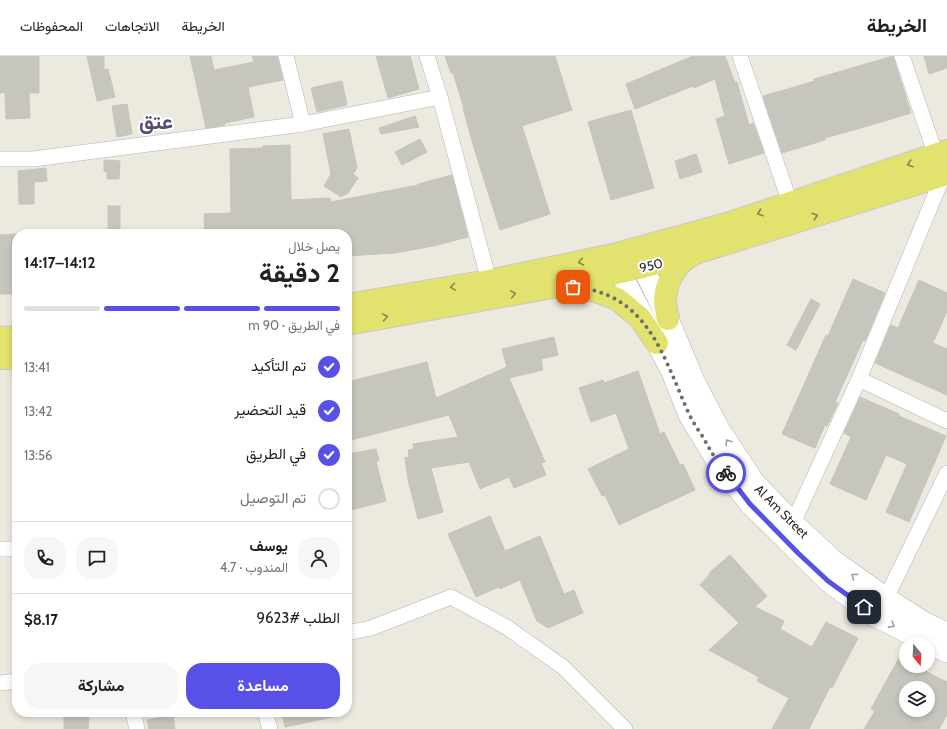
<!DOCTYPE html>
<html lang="ar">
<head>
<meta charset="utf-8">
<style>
  body { margin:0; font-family:Cabin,Vazirmatn,sans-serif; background:#f6f6f6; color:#202124; direction:rtl; height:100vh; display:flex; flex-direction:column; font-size:15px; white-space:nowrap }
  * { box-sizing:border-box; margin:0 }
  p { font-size:13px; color:#757577 }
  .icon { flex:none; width:22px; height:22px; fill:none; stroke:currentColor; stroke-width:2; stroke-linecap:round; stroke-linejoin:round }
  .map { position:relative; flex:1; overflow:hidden; direction:ltr }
  .details { position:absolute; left:12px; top:173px; width:340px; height:488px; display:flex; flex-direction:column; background:#fff; border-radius:16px; box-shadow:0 2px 6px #0003; direction:rtl }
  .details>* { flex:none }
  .needle { width:26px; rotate:162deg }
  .fabs { position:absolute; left:899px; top:581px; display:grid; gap:8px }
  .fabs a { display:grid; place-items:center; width:36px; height:36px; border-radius:50%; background:#fff; box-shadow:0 2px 6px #0003; font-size:20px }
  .pin { position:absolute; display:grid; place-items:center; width:34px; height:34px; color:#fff; margin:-17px; border-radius:8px; box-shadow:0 2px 6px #0006 }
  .courier { position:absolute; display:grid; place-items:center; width:40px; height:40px; margin:-20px; border:3px solid #5851e7; border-radius:50%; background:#fff; color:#222; box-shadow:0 1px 5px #0007 }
  .headline em { font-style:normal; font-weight:700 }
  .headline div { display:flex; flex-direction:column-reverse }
  .headline { display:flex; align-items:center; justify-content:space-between; height:68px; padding:0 12px }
  h1 { font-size:26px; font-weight:700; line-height:30px }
  .bar { display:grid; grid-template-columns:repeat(4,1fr); gap:6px 4px; align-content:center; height:48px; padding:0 12px }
  .bar i { height:5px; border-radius:3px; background:#e0e0e0 }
  .bar .on { background:#5851e7 }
  .bar p { grid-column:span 4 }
  .line { display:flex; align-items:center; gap:10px; padding:0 12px; border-top:1px solid #e0e0e0 }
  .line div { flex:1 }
  .round { display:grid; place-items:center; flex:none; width:42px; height:42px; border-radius:16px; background:#f6f6f6 }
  ol { padding:0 12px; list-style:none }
  li { display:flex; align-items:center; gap:12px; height:44px }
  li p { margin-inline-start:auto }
  li .icon { padding:4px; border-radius:50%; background:#5851e7; color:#fff; stroke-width:4 }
  li:last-child { color:#757577 }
  li i { width:22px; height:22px; border:2px solid #e0e0e0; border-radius:50% }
  .action { display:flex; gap:8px; margin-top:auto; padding:8px 12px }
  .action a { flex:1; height:46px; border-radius:16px; background:#5851e7; color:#fff; font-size:16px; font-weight:700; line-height:46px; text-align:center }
  .action a+a { background:#f6f6f6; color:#202124 }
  header { display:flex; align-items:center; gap:24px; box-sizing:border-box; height:56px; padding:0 20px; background:#fff; border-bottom:1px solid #e0e0e0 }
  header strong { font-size:19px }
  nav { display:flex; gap:22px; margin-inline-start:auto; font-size:14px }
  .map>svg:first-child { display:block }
  .building { fill:#c7c6be; stroke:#c7c5b9; fill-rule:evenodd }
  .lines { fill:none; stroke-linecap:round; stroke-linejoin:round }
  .street-casing { stroke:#b3b3bd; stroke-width:16 }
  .secondary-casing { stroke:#b3b3bd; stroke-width:22 }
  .primary-casing { stroke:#c8c8c8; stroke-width:24 }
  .street { stroke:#fff; stroke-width:15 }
  .secondary { stroke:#fff; stroke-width:21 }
  .primary { stroke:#e2e26e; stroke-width:22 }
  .oneway { stroke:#86864c }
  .oneway2 { stroke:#a0a0a0 }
  .done { stroke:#6f6e6a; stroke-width:4; stroke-dasharray:0 7.2 }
  .route { stroke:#5851e7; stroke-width:5 }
  .labels { text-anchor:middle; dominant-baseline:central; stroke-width:4; stroke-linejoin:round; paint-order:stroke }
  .street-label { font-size:13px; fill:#2b2b2b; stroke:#fff }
  .town-label { font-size:21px; font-weight:bold; fill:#525078; stroke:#fff }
</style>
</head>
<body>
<header>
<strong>الخريطة</strong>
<nav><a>الخريطة</a><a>الاتجاهات</a><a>المحفوظات</a></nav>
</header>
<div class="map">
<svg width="947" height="673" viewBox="0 0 947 673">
  <rect width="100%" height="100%" fill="#ece9df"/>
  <!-- building -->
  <g class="building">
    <polygon points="0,0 39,0 39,37 29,37 30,62 6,63 5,37 0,37"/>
    <polygon points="87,0 104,0 104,14 108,13 115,41 97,45"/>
    <polygon points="190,0 211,0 214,14 254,6 252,0 277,0 283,24 248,31 254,61 225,67 225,69 206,72"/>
    <polygon points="376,0 410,0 419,33 388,42"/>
    <polygon points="445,0 555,0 572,54 522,70 550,158 500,174 474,92 463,52 464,52 453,17 451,17"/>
    <polygon points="693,0 725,0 735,27 737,26 749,69 753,67 764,97 729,108 716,63 725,60 715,23 694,32 693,30 635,53 626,28"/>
    <polygon points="893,0 911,57 871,69 825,82 825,84 782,97 763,40 815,25 814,23"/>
    <polygon points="924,0 947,0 947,12 929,18"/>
    <polygon points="342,25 347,49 317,56 311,32"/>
    <polygon points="127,48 132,78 117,81 112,50"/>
    <polygon points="631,54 654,132 611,144 588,66"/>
    <polygon points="415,60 419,71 381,78 379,72"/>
    <polygon points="349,73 357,112 353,118 358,122 348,137 341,141 324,130 331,118 323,78"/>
    <polygon points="420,83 427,96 402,109 395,96"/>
    <polygon points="290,89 291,144 330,142 331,146 418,129 418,128 452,119 468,181 433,190 395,197 347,200 347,178 205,178 204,158 231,157 230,93 263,92 263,90"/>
    <polygon points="696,98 702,116 680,123 675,105"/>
    <polygon points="104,104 120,105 119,123 107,123 107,116 104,115"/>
    <polygon points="46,112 47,125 34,126 34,148 19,148 18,115"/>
    <rect x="108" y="150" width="12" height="28"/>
    <polygon points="17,178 17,238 0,238 0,179"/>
    <polygon points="853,223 885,237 865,285 863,284 835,346 838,347 827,370 825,369 815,392 782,378 826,279 828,280"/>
    <polygon points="919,224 947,237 947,255 933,287 947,293 947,339 875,307 891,269 898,272"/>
    <polygon points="811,243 820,248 796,294 787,289"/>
    <polygon points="554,281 558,299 541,303 543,314 509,322 545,406 541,407 546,419 514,432 509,421 480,433 469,406 431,412 443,456 418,463 408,424 405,402 409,401 408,394 414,393 413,388 458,381 449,359 347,385 347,326 427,306 436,342 507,311 502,293"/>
    <polygon points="638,315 660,378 664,376 680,409 683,408 695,434 619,469 605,439 602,440 588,413 629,393 616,357 591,366 579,332 603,324 604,327"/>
    <polygon points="860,341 899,358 899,360 946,380 909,466 886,456 907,408 886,399 866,444 830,428 851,381 844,377"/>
    <polygon points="376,393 379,405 376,405 386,445 347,455 347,398"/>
    <polygon points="490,460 505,495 540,480 564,538 574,534 583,557 548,572 537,565 520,524 500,533 499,531 476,541 448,478"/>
    <polygon points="730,499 767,540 755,551 784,565 780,573 812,591 826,566 858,582 832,632 830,631 809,673 772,673 789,642 757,625 759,621 709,594 739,567 700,529 710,518 709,517"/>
    <path d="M899 602 906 605V610H915L947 626V659L939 673H864L875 655 871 653ZM906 632H928V654H906Z"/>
    <polygon points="64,656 89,656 88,673 64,673"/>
    <polygon points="282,656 333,656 333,661 285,671"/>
    <polygon points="173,659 175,673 149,673 147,664"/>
  </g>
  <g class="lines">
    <!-- street casing -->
    <g class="street-casing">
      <g id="street">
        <polyline points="286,0 303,68"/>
        <polyline points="427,0 440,41 489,225"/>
        <polyline points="740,0 790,147"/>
        <polyline points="0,103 33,103 303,68 440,41"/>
        <polyline points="859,323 947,365"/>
        <polyline points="793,467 859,323 943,120 902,0"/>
        <polyline points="0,493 17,493"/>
        <polyline points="886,542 947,417"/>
        <polyline points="347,577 371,572 451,541 508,572 563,611 625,673"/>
        <polyline points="0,627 17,625"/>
        <polyline points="133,656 137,673"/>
        <polyline points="265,656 270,673"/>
      </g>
    </g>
    <!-- secondary casing -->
    <g class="secondary-casing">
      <g id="secondary">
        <polyline points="635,195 668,263 694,325 719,373 754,426 793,467 834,505 886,542 925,567 947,577"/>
        <polyline points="613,200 620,216 672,316 689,359 719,408 750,448 828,525 875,560 947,596"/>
      </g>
    </g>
    <!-- primary casing -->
    <g class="primary-casing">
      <g id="primary">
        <polyline points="570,231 588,232 617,243 640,262 657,287"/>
        <polyline points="347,249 489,225 613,199 730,167 947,95"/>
        <path d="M668 263C667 257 665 250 665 244 666 226 676 206 694 198"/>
        <polyline points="347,268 558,230 643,211 705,194 947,118"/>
        <polyline points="0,282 17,281"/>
        <polyline points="0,302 17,302"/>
      </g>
    </g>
    <!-- street -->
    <use href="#street" class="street"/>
    <!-- secondary -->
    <use href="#secondary" class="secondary"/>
    <!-- primary -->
    <use href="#primary" class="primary"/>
  </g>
  <!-- one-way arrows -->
  <defs><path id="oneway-chevron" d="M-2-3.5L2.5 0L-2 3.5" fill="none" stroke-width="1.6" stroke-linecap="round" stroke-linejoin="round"/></defs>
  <g class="oneway">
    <use href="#oneway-chevron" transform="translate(910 108) rotate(162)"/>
    <use href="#oneway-chevron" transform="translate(760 157) rotate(162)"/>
    <use href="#oneway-chevron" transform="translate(815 160) rotate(-17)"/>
    <use href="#oneway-chevron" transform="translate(581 206) rotate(168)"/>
    <use href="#oneway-chevron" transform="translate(453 231) rotate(171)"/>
    <use href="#oneway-chevron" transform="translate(513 238) rotate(-10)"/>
    <use href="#oneway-chevron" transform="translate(385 261) rotate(-10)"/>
  </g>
  <g class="oneway2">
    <use href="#oneway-chevron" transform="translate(728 386) rotate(-123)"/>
    <use href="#oneway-chevron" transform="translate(854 520) rotate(-144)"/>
    <use href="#oneway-chevron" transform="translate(892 569) rotate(28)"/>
  </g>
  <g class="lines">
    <!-- done -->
    <path class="done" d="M573 231C648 237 663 300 689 358 693 366 698 374 703 381 710 394 717 406 726 417"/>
    <!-- route -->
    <polyline class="route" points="726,417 750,448 798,497 828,525 864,551"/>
  </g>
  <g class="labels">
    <!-- street labels -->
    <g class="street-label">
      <text transform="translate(651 209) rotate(-14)">950</text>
      <text transform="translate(782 455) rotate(45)">Al Am Street</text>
    </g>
    <!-- town labels -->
    <g class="town-label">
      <text x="156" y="65">عتق</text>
    </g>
  </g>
</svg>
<div class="fabs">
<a><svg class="needle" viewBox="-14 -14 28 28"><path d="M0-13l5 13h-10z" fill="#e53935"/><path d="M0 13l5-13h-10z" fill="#757577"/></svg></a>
<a><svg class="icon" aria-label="layers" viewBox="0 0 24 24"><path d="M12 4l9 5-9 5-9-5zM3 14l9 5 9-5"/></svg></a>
</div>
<div class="pin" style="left:573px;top:231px;background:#ea580c"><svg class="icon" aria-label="bag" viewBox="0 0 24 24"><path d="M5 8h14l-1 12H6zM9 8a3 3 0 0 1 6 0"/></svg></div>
<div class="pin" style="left:864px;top:551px;background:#1f2937"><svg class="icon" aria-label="home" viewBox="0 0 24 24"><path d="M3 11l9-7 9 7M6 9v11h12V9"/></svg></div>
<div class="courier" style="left:726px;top:417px"><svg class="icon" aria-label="bike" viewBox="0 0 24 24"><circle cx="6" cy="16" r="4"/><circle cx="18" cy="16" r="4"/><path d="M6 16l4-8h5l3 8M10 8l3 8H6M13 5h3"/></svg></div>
<section class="details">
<div class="headline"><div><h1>2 دقيقة</h1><p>يصل خلال</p></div><em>14:12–14:17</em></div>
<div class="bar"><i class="on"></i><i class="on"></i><i class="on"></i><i></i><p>في الطريق · 90 m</p></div>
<ol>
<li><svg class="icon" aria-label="check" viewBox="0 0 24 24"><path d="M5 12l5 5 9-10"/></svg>تم التأكيد<p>13:41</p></li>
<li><svg class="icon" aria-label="check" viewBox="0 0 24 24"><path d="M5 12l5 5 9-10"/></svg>قيد التحضير<p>13:42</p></li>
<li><svg class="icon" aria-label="check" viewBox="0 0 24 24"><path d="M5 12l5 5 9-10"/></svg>في الطريق<p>13:56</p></li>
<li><i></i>تم التوصيل</li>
</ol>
<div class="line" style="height:72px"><a class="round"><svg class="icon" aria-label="person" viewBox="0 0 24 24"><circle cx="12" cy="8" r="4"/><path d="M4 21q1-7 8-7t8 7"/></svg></a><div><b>يوسف</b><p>المندوب · 4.7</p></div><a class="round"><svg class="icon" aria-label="chat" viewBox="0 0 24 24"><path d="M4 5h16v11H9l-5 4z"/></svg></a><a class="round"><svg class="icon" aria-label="phone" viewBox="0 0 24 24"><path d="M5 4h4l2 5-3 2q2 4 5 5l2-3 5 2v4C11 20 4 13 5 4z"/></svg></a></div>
<div class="line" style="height:52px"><div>الطلب #9623</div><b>$8.17</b></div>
<div class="action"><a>مساعدة</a><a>مشاركة</a></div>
</section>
</div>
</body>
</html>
